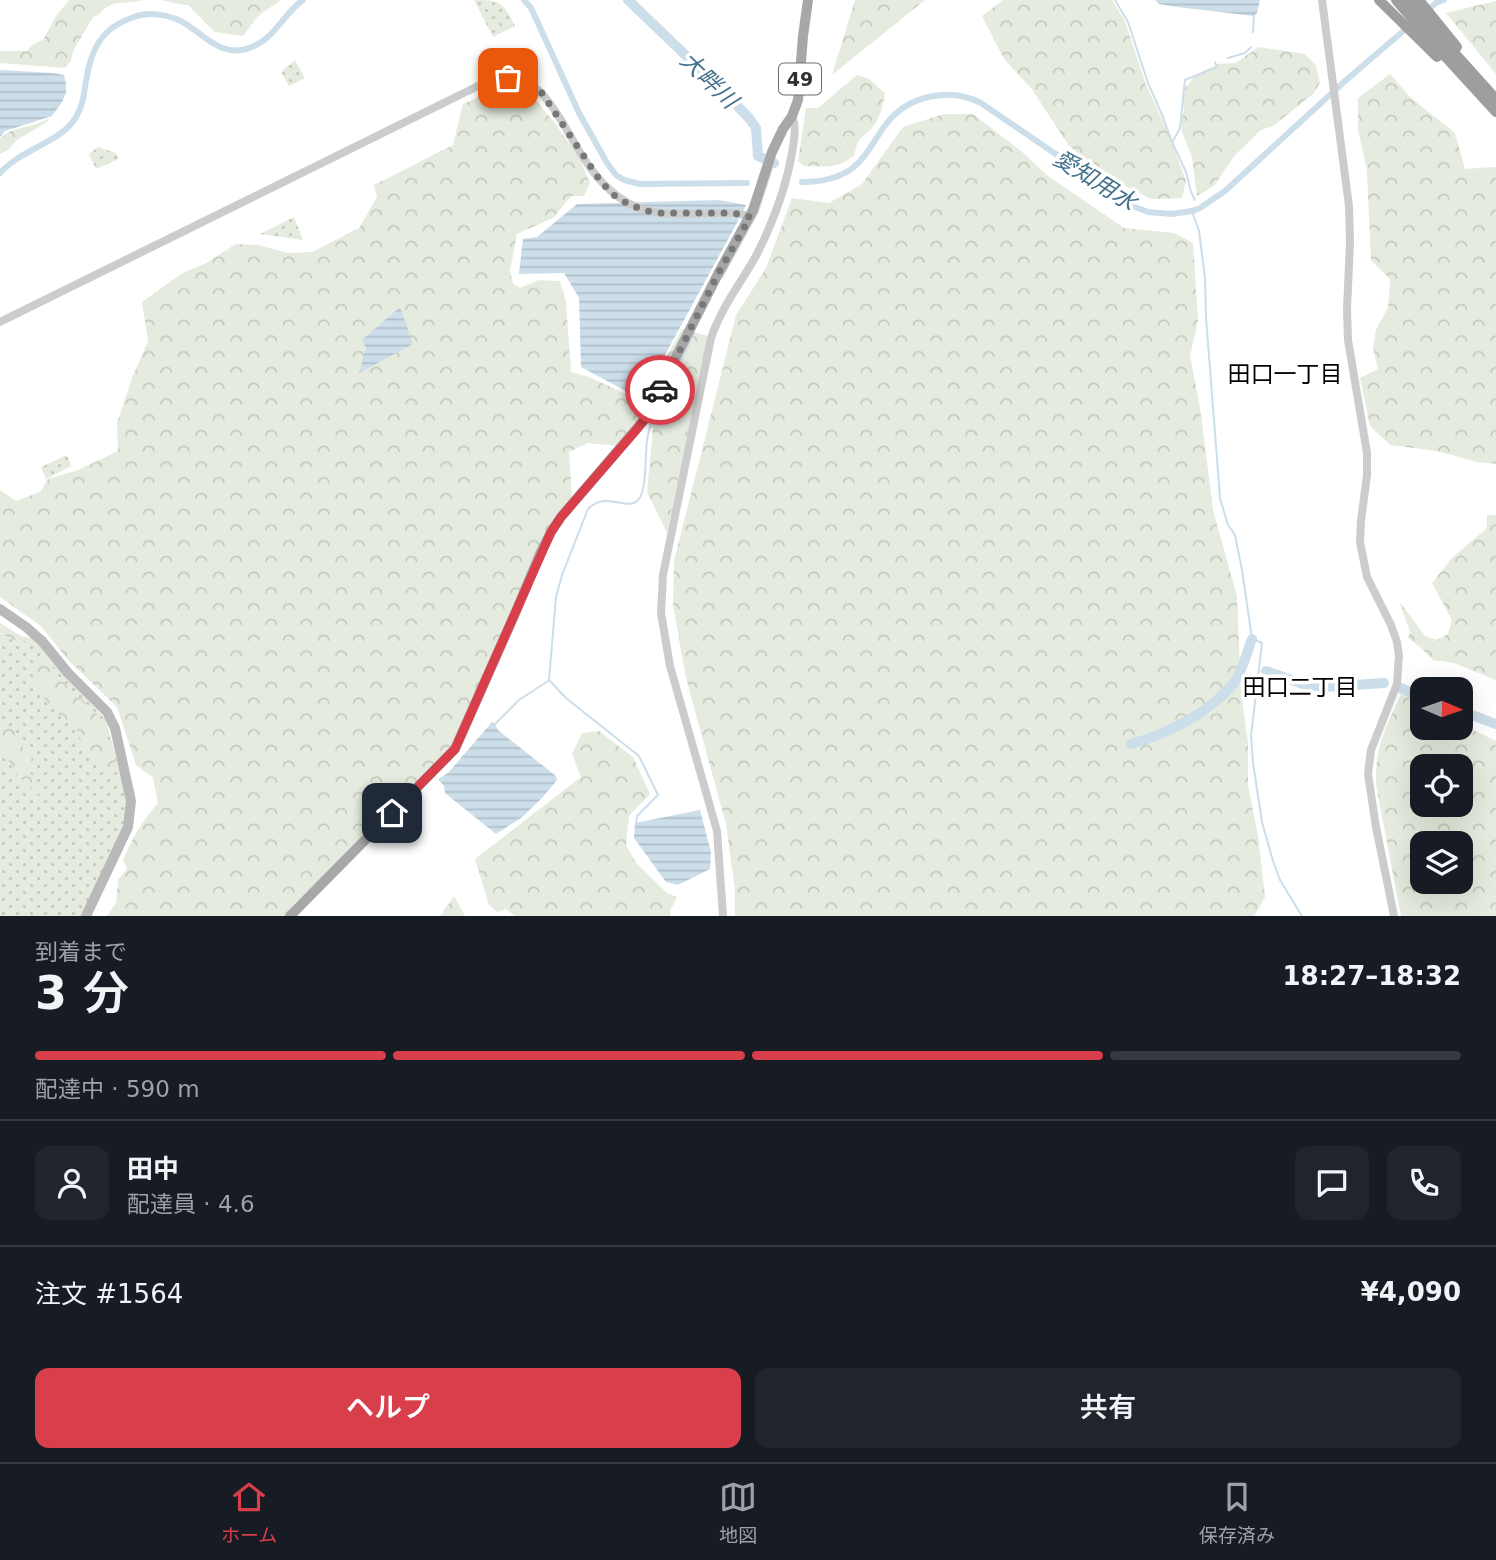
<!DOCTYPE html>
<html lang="ja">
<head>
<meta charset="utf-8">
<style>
  body { margin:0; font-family:"DejaVu Sans","Noto Sans JP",sans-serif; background:#20242c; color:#f1f3f6; height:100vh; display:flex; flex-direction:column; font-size:26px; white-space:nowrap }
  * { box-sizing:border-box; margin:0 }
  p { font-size:23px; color:#9ea1a6 }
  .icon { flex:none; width:38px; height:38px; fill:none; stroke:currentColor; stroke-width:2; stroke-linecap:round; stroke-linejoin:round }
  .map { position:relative; height:916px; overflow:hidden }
  .side { display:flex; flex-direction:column; background:#171b24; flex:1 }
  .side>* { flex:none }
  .needle { width:46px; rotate:92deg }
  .buttons { position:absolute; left:1410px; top:677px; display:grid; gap:14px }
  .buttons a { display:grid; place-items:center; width:63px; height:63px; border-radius:14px; background:#171b24; box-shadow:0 7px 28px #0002; font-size:35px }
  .pin { position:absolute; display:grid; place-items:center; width:60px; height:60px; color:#fff; margin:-30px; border-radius:14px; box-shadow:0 4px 10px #0006 }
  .courier { position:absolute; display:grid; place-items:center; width:70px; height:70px; margin:-35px; border:5px solid #d93f4b; border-radius:50%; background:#fff; color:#222; box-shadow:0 2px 9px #0007 }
  .summary em { font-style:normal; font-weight:600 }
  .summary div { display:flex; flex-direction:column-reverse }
  .summary { display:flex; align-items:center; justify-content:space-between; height:119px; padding:0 35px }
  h1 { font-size:46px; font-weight:600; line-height:52px }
  .bar { display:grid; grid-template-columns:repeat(4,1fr); gap:10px 7px; align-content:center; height:84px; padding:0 35px }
  .bar i { height:9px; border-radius:5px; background:#363941 }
  .bar .active { background:#d93f4b }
  .bar p { grid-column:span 4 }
  .line { display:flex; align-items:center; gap:18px; padding:0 35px; border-top:2px solid #363941 }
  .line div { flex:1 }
  .round { display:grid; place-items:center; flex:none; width:74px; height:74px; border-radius:14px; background:#20242c }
  .primary-button { display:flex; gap:14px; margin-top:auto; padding:14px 35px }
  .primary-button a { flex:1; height:80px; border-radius:14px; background:#d93f4b; color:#fff; font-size:28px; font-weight:600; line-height:80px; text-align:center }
  .primary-button a+a { background:#20242c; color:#f1f3f6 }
  .menu { display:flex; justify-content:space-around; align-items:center; height:98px; border-top:2px solid #363941; background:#171b24; font-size:19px; color:#9ea1a6 }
  .menu a { display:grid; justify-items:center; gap:4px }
  .menu .active { color:#d93f4b }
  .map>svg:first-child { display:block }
  .grass { fill:url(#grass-dots) }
  .forest { fill:url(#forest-crowns); fill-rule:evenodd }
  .water { fill:url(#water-rules) }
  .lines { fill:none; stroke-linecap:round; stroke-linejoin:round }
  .stream { stroke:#ccdeea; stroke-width:2 }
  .canal { stroke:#ccdeea; stroke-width:6 }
  .river { stroke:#ccdeea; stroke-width:10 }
  .tertiary { stroke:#ccc; stroke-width:8 }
  .secondary { stroke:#b9b9b9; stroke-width:10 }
  .primary { stroke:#a7a7a7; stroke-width:10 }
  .trunk { stroke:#9e9e9e; stroke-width:10 }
  .done { stroke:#787878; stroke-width:7; stroke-dasharray:0 12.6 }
  .route { stroke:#d93f4b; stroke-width:9 }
  .labels { text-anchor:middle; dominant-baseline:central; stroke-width:7; stroke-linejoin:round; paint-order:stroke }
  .shield { fill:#fff; stroke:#6d6d6d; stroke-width:2 }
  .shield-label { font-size:19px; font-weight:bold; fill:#2f2f2f }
  .water-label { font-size:23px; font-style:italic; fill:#43708c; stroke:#fff }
  .neighbourhood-label { font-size:23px; fill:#000; stroke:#fff }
</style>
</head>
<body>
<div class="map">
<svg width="1496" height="916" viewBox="0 0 1496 916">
  <defs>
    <pattern id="grass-dots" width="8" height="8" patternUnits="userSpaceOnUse" patternTransform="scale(1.75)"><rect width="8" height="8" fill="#e5ebde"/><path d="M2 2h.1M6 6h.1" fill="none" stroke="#c5cabf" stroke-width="1.8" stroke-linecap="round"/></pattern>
    <pattern id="forest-crowns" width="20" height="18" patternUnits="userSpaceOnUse" patternTransform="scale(1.75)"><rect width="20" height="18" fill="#e5ebde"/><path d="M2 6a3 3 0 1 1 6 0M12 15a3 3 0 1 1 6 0" fill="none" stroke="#c5cabf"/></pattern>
    <pattern id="water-rules" width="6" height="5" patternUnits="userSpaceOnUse" patternTransform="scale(1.75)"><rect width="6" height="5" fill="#ccdeea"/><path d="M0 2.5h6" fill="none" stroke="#b0bfc9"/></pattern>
  </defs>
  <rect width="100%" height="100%" fill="#fff"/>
  <!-- grass -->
  <g class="grass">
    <path d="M474 0C500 0 503 2 515 26L493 37Z"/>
    <polygon points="295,60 305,78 289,86 281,72"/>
    <polygon points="98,147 116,153 119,159 96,169 89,154"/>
    <polygon points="294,217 303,240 260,234"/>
    <polygon points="67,455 71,466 46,479 41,467"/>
    <polygon points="0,634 33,638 106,720 127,798 125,825 83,916 0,916"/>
  </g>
  <!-- forest -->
  <g class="forest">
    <path d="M69 0H143C132 4 117 0 107 7 100 11 102 14 93 17L73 51 71 61 65 68 0 63V51H27L32 45 43 40 56 16Z"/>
    <polygon points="161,0 281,0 258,16 243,36 215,32 188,5 179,4"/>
    <polygon points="855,0 925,0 832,75"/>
    <polygon points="1003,0 1112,0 1125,21 1146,85 1167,130 1186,181 1182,198 1151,199 1121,184 1069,146 1031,88 1004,59 982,16"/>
    <polygon points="1496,1 1496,74 1446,13"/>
    <polygon points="1258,47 1305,54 1316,66 1320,83 1313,94 1273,126 1261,130 1234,156 1214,186 1197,196 1192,157 1182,132 1181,120 1184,111 1182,92 1196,75 1218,64 1236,63"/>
    <polygon points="1390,74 1411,98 1455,133 1465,169 1496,167 1496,464 1477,462 1437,451 1390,445 1370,426 1360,378 1378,369 1373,348 1376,330 1388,308 1390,279 1371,260 1367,170 1358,130 1358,98"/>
    <path d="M857 75 869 79 885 93C883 105 880 118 873 127 860 141 859 134 854 156 833 170 827 166 804 166L798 161 806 108H818Z"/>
    <path d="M517 88 525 90 533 97 554 122 579 157 590 183 584 196H571L553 218 517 234 510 271 513 284 520 288 539 280 560 281 566 302 571 372 589 377 641 401 682 329 708 336 667 533 647 492 653 428 640 419 618 446 588 443 569 452 572 500 450 752 288 910V916H107L116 903 118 880 127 869 123 860C132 838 143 820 158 803L153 778 136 765 117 707 67 659 41 626 0 597V490L16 501 40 492 48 479 78 470 118 451 117 423 132 378 148 341 142 302 181 274 206 263 236 244 258 245 288 253 312 252 359 228 377 197 374 185 453 145 463 104 494 90Z"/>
    <polygon points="944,114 973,114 1021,151 1048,176 1124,228 1174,233 1193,243 1198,321 1190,356 1200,407 1213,510 1237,596 1241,693 1248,742 1248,785 1258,836 1265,897 1254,916 735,916 735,890 726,824 686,678 673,605 674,561 736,315 766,268 792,198 829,203 862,184 903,127"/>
    <path d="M49 118 47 122 17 140 8 150 0 154V139C12 125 33 129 49 118Z"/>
    <polygon points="1487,515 1496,515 1496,680 1454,663 1433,660 1420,647 1408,638 1410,632 1399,601 1425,636 1437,640 1448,634 1452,620 1432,583 1451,559 1487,528"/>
    <polygon points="0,623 29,641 16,641 0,633"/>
    <polygon points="34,658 47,659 60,679 96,713 114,751 116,770 105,773 93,755 83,744 76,729 60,716 38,691 33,677"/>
    <path d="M1401 694 1423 705V728H1461V724L1496 741V916H1401L1376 785C1375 746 1385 729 1401 694ZM1423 766H1461V805H1423ZM1423 844H1461V882H1423Z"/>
    <path d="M0 726H7L20 735 23 749 32 757 28 770C35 778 39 784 40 796L19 777 0 748Z"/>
    <polygon points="599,731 633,757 650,794 629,816 626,845 636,863 667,893 677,897 670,911 671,916 515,916 506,909 497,912 489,905 475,859 581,777 572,754 582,733"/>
    <polygon points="454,896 465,916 440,916"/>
  </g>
  <!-- water -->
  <g class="water">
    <polygon points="1155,0 1260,0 1257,13 1254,16 1177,7 1159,4"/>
    <polygon points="0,70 53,73 64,75 66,84 66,93 62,102 52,116 5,131 0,137"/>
    <polygon points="719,200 746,205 738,221 641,399 581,367 579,298 564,273 519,274 523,239 537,237 577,204"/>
    <polygon points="400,307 413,344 359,373 366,348 362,340"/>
    <polygon points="492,722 495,724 498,730 556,776 557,780 542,798 521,818 496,834 445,793 444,786 438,779 448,773"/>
    <polygon points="700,810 711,852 710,869 678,885 666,882 634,838 635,823"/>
  </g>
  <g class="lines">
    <!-- stream -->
    <g class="stream">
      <polyline points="1115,0 1128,22 1148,83 1163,117 1172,142 1186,172 1191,192 1195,200"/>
      <polyline points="1253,32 1254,16"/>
      <polyline points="1228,58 1245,53 1251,47"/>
      <polyline points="1173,141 1180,128 1185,80 1217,67 1215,62"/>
      <polyline points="1192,211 1199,231 1205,278 1206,317 1220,498 1228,525 1235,535 1242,570 1252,639 1262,643 1251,736 1253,763 1262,822 1273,861 1280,880 1302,916"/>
      <polyline points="722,277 758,212 773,165"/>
      <polyline points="495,724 519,700 548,681"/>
      <path d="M636 824 637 816 658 795 639 756 566 698 549 680 556 597 562 575 588 509C607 490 626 512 638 500 647 492 645 454 647 441 650 419 661 401 671 381 679 365 687 349 694 332"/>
    </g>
    <!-- canal -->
    <g class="canal">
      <polyline points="524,0 531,8 538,23 579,113 607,163 616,175 624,180 640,184 747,183"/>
      <polyline points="1427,11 1437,2 1444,0"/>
      <path d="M0 173C21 149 62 142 76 117 83 106 84 93 86 81 91 49 101 28 134 17 150 11 172 15 186 24 207 38 224 59 252 47 275 38 284 13 303 0"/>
      <path d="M802 182C818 182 836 179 850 170 866 159 875 138 887 123 909 95 950 87 981 103L1063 159 1119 201 1148 212 1172 214 1192 211 1200 208 1225 191 1345 81 1408 27"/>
    </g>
    <!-- river -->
    <g class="river">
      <polyline points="628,0 726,94 749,118 756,128 758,156 774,163"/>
      <polyline points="1266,671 1303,684 1324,687 1384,683"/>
      <polyline points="1401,688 1423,699"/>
      <polyline points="1461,711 1496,724"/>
      <path d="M1131 744C1167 734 1209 713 1233 684 1241 675 1247 652 1252 639"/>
    </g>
    <!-- tertiary -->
    <g class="tertiary">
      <polyline points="1322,0 1349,206 1350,242 1347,309 1348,340 1367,453 1367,475 1361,521 1360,542 1367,577 1391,625 1397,642 1399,656 1397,684 1371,750 1368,774 1376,827 1394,916"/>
      <path d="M0 322 478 86C493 79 509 75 525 82 542 89 551 105 561 120 579 150 596 186 628 203 654 218 688 213 718 213 729 213 739 212 749 217"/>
      <path d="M723 916 717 831 670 666 661 613 663 575 711 338C722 306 741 283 757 254 773 222 786 188 792 153 794 140 797 128 792 116"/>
    </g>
    <!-- secondary -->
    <polyline class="secondary" points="0,609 26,627 42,641 68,673 107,712 115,728 131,801 128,827 86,916"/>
    <!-- primary -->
    <polyline class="primary" points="290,916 455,749 517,609 540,554 551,532 561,517 644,420 718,274 753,210 772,152 783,129 792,116 798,100 803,36 808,0"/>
    <!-- trunk -->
    <g class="trunk">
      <polyline points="1379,0 1437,57"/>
      <polyline points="1396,0 1431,41 1496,112"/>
      <polyline points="1407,0 1496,99"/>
      <polyline points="1419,0 1457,47"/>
    </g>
  </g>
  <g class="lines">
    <!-- done -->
    <polyline class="done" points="508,78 524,81 542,93 601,182 615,196 630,205 647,211 662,213 734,213 750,217 718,274 660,390"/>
    <!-- route -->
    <polyline class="route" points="392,813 455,749 551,532 561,517 637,429 644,420 660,390"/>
  </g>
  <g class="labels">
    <!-- shield labels -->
    <rect class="shield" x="779" y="63.5" width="42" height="31" rx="5"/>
    <g class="shield-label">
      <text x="800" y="79">49</text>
    </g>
    <!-- water labels -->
    <g class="water-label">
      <text transform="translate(709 80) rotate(44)">大畔川</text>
      <text transform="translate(1095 180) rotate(32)">愛知用水</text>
    </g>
    <!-- neighbourhood labels -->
    <g class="neighbourhood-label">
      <text x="1285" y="374">田口一丁目</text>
      <text x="1300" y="687">田口二丁目</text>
    </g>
  </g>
</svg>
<div class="buttons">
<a><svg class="needle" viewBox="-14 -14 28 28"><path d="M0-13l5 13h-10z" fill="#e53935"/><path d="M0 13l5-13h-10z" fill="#9ea1a6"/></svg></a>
<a><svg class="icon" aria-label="locate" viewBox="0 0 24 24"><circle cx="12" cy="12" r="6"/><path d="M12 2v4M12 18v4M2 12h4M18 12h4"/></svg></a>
<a><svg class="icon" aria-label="layers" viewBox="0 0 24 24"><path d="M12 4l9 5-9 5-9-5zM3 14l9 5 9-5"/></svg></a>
</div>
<div class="pin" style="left:508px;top:78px;background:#ea580c"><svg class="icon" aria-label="bag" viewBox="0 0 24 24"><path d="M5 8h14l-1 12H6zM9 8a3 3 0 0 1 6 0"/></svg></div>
<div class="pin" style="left:392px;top:813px;background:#1f2937"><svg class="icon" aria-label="home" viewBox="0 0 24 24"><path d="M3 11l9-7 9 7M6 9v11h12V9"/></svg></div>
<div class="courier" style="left:660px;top:390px"><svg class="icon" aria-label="car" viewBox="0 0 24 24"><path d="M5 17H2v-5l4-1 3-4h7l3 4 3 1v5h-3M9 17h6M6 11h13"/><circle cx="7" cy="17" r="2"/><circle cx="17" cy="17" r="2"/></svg></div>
</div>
<section class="side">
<div class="summary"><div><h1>3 分</h1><p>到着まで</p></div><em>18:27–18:32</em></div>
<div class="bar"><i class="active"></i><i class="active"></i><i class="active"></i><i></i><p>配達中 · 590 m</p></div>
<div class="line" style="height:126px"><a class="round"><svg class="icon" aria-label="person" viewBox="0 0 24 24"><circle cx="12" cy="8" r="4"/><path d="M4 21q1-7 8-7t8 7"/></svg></a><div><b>田中</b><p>配達員 · 4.6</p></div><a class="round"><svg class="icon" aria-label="chat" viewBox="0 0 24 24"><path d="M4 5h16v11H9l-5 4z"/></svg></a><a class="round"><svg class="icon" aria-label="phone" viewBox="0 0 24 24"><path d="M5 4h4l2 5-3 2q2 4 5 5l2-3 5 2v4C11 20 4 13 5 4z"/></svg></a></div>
<div class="line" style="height:91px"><div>注文 #1564</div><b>¥4,090</b></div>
<div class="primary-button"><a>ヘルプ</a><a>共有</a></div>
</section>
<nav class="menu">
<a class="active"><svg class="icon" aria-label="home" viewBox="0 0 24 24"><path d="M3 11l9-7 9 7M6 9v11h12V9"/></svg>ホーム</a>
<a><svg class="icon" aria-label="map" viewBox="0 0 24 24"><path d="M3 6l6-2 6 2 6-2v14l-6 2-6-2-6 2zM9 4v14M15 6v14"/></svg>地図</a>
<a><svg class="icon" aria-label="saved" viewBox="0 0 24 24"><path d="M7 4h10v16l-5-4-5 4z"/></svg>保存済み</a>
</nav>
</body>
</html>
